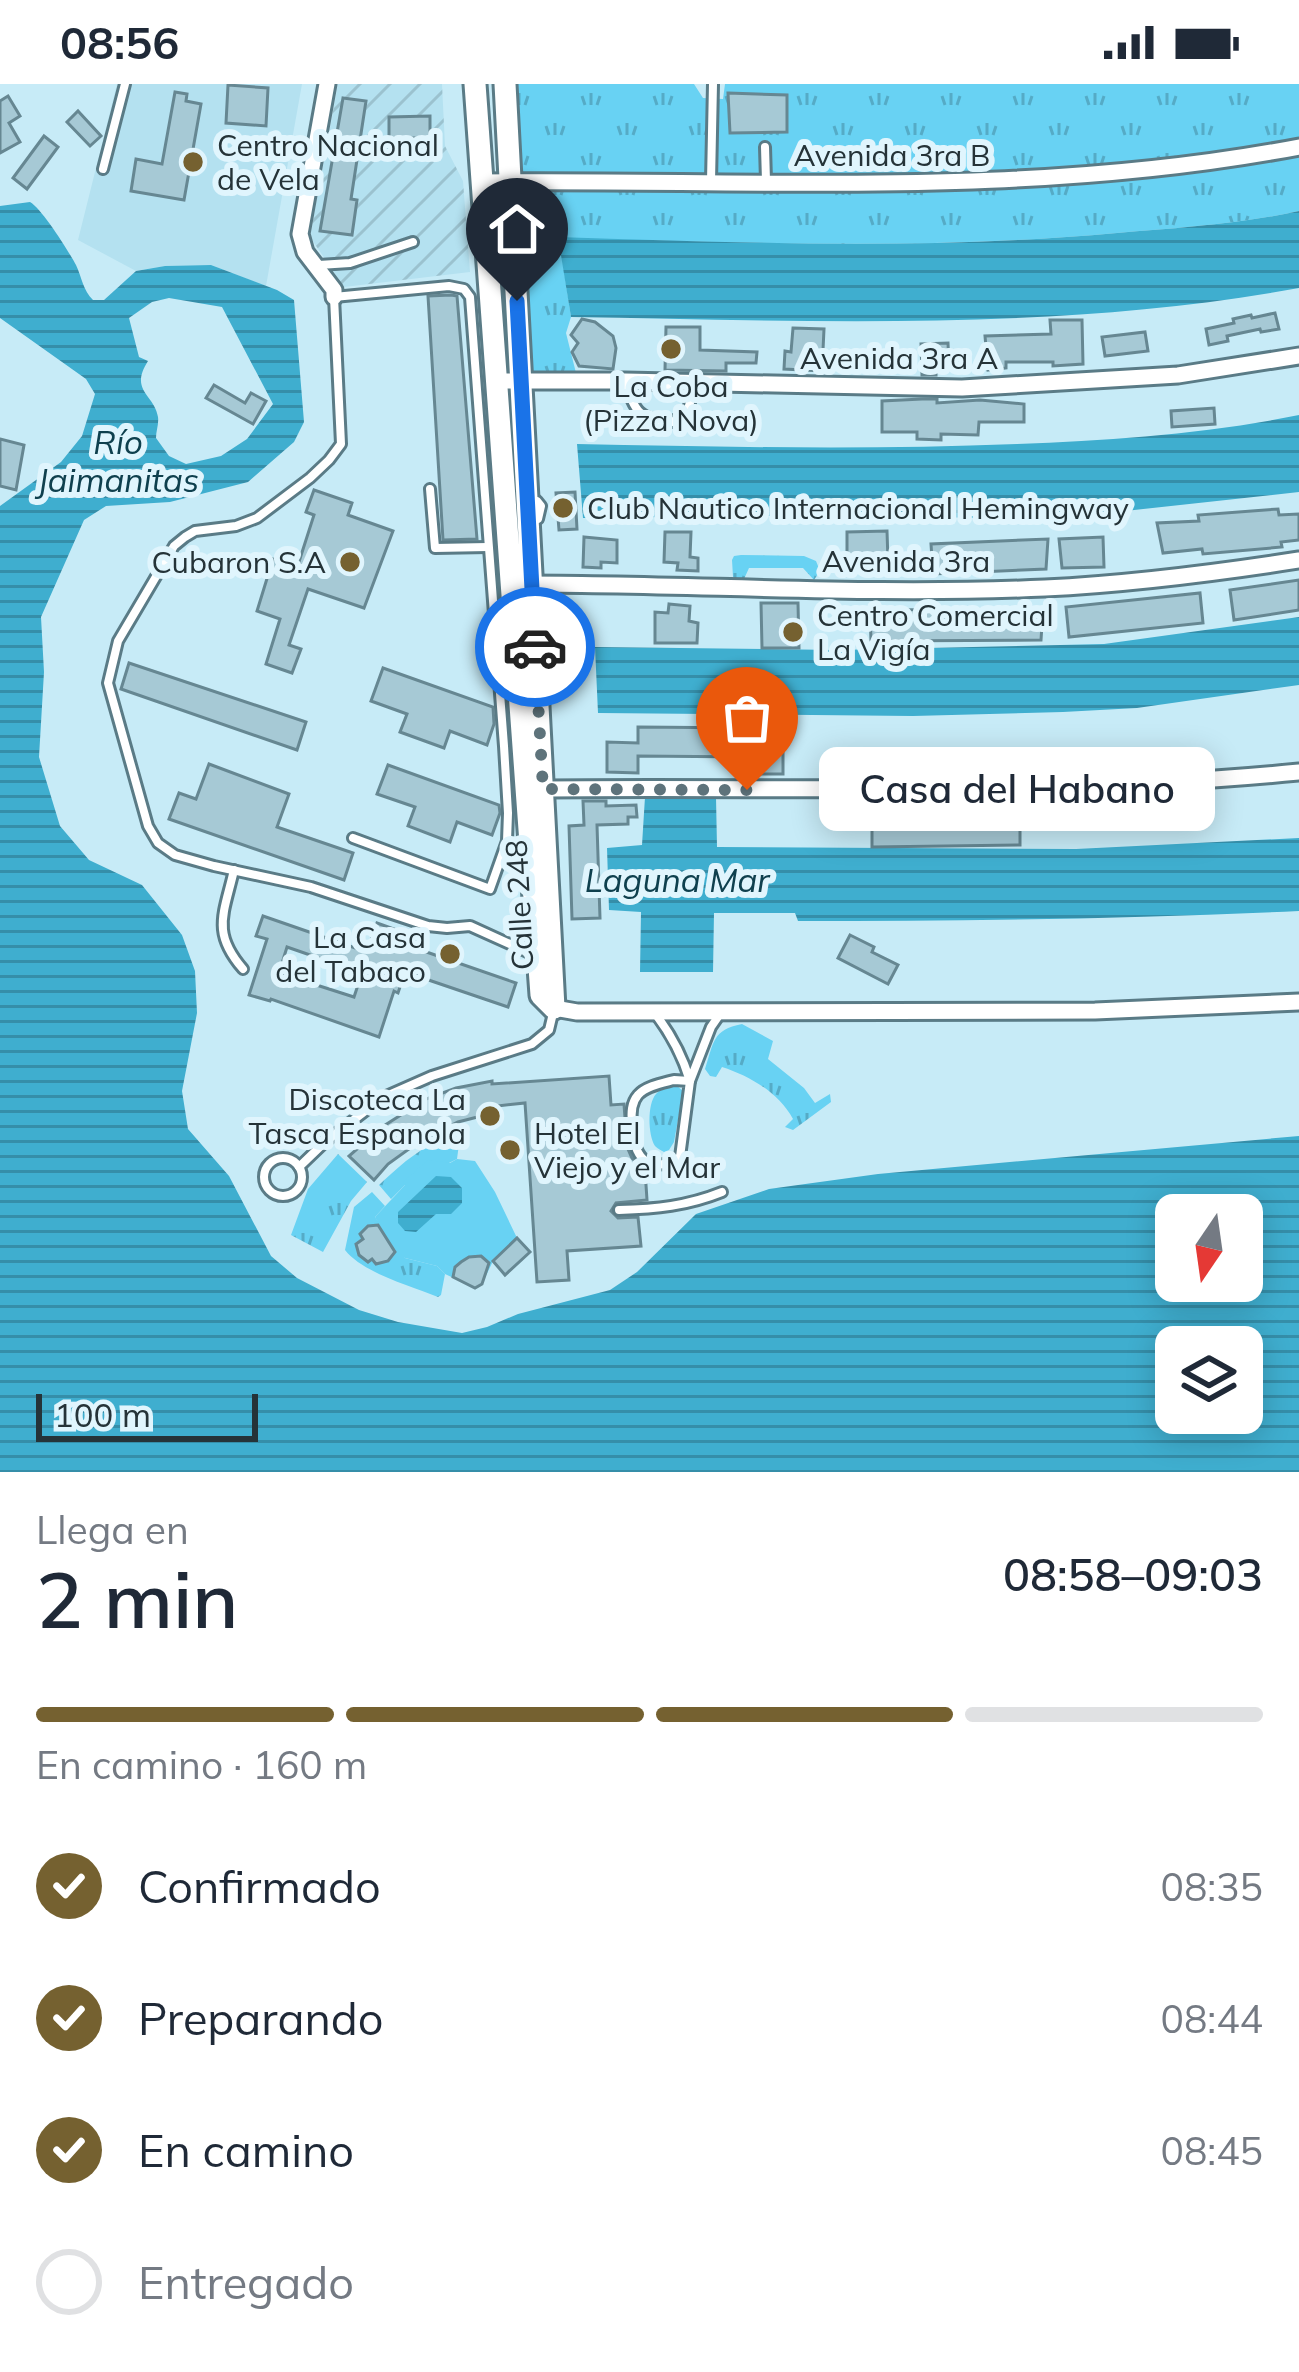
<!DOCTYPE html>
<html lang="es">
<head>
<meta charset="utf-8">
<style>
  body { margin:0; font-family:Mulish,sans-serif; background:#f2f2f3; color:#1f2937; height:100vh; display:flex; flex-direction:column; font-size:45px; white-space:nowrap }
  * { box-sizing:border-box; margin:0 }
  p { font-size:39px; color:#747a83 }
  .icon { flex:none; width:66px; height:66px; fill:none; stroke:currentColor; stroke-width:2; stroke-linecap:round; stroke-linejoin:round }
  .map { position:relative; height:1388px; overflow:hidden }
  .details { display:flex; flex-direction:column; background:#fff; flex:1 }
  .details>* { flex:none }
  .needle { width:78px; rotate:193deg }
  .controls { position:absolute; left:1155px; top:1110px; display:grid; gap:24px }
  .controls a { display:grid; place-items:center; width:108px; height:108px; border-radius:18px; background:#fff; box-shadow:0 6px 30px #0003; font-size:60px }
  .scale { position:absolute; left:36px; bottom:30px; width:222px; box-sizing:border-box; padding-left:12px; border:6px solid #253338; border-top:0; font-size:33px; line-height:42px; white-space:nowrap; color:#253338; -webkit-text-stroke:9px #e0f5fd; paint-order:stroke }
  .pin { position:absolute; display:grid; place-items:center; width:102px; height:102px; color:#fff; margin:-123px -51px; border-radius:50% 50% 50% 0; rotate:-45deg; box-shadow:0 0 12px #0007 }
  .pin .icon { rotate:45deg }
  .courier { position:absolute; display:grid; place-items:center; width:120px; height:120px; margin:-60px; border:9px solid #1a73e8; border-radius:50%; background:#fff; color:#222; box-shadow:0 3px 15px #0007 }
  .bubble { position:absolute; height:84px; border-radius:18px; background:#fff; box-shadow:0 6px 30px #0003; font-size:39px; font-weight:600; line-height:84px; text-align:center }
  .summary em { font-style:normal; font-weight:600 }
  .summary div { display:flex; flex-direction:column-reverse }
  .summary { display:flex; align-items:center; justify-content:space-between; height:204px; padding:0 36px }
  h1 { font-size:78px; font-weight:600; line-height:90px }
  .bar { display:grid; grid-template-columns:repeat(4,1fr); gap:18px 12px; align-content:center; height:144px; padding:0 36px }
  .bar i { height:15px; border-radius:9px; background:#e0e1e3 }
  .bar .on { background:#756130 }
  .bar p { grid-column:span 4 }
  ol { padding:0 36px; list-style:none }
  li { display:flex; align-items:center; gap:36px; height:132px }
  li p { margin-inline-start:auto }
  li .icon { padding:12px; border-radius:50%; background:#756130; color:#fff; stroke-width:4 }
  li:last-child { color:#747a83 }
  li i { width:66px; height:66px; border:6px solid #e0e1e3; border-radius:50% }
  .status { display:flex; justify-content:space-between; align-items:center; height:84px; padding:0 60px; background:#fff; direction:ltr }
  .status svg { height:33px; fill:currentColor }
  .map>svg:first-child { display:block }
  .built { fill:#b4e1f0 }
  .industrial { fill:url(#industrial-furrows) }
  .grass { fill:url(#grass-tufts) }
  .pitch { fill:#68d2f3 }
  .water { fill:url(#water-rules); fill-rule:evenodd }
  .building { fill:#a6c9d5; stroke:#668792; stroke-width:3; fill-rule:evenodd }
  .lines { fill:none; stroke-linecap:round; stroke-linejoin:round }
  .lane-casing { stroke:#5a7b86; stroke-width:14 }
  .street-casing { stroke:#5a7b86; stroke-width:21 }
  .secondary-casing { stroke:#5a7b86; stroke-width:27 }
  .lane { stroke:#fff; stroke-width:8 }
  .street { stroke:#fff; stroke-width:15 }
  .secondary { stroke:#fff; stroke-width:21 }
  .done { stroke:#5e737b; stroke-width:12; stroke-dasharray:0 21.6 }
  .route { stroke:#1a73e8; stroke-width:15 }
  .poi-dot { fill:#756130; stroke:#e0f5fd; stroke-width:4.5 }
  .labels { text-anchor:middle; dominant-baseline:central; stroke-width:12; stroke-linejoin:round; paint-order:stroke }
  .poi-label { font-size:30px; fill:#253338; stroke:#e0f5fd; text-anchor:start }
  .street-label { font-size:30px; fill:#253338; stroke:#e0f5fd }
  .water-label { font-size:33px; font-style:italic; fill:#0f404e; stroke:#e0f5fd }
</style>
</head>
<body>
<div class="status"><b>08:56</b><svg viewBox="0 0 49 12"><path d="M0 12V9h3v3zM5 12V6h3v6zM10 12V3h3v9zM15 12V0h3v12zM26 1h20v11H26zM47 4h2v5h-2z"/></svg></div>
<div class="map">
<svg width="1299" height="1388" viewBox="0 0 1299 1388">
  <defs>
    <pattern id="industrial-furrows" width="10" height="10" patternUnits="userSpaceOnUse" patternTransform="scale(3)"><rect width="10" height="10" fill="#b4e1f0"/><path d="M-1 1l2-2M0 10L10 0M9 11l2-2" fill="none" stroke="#9bc2cf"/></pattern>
    <pattern id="grass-tufts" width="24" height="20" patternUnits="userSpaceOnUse" patternTransform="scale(3)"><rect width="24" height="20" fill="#68d2f3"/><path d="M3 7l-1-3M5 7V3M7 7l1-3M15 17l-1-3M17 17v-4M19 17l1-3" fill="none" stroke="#55abc6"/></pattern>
    <pattern id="water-rules" width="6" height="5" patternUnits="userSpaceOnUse" patternTransform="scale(3)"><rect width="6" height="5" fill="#3faecf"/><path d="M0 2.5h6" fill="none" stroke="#358ea9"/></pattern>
  </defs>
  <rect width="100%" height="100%" fill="#c7ebf7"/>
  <!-- built -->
  <polygon class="built" points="117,0 302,0 266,202 211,181 165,182 136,187 78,156"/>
  <!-- industrial -->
  <polygon class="industrial" points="338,0 442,0 445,62 463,97 470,188 344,203 310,153"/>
  <!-- grass -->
  <g class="grass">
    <path d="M510 0H694L703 14 723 15 725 0H1299V127C1240 140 1178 144 1117 149 932 166 745 159 559 154L571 233 566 249 577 293 525 291Z"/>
    <polygon points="741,471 804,472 816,477 820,487 814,496 803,484 749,484 744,495 738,496 733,493 732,476 734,472"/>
    <path d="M742 940 773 957 768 975 804 1004 815 1019 830 1010 831 1018 793 1046 785 1043 793 1035C779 1009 750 992 722 983L716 993 710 992 705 985C714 958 712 946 742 940Z"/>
    <path d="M676 1001 683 1007 682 1014 674 1058 669 1066 664 1068C661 1066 658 1065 655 1062 648 1051 647 1020 656 1010 661 1004 669 1003 676 1001Z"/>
    <path d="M460 1053 457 1075 405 1101 391 1115 379 1101C402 1080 427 1055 460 1053Z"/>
    <polygon points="338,1070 367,1098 351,1117 323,1168 291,1151 308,1105"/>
    <path d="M372 1108 385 1122 375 1133 405 1174 437 1182 445 1190 441 1211 438 1213C411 1202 363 1189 345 1166L354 1123Z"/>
  </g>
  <!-- pitch -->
  <polygon class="pitch" points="457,1075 475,1077 495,1108 517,1154 493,1177 482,1200 475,1204 445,1190 437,1182 405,1174 395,1168 375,1133 405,1101 403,1098 428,1076 450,1079"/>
  <!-- water -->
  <g class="water">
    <path d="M30 118C42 125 68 166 76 181 82 194 83 206 93 216H104L136 187 165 182 211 181 277 206 294 216 304 338 294 358 248 398 170 418 106 422 84 436 41 533 44 588 39 673 60 742 89 776 142 801 182 851 195 887 197 929 182 1007 188 1045 229 1092 271 1172 297 1194 359 1226 398 1238 462 1249 487 1243 518 1230 610 1206 637 1188 696 1130 769 1105 878 1090 1299 1052V1388H0V422L61 378 82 352 95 310 86 295 0 234V122ZM169 214 222 223 273 320 247 355 221 372 186 380 169 372 156 354C156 347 159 340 158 333 154 310 129 307 148 277L139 273 129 234 152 218ZM1176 1131H1242V1197H1176ZM1176 1263H1242V1329H1176Z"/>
    <path d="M1299 127V204C1059 248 813 237 571 233L558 153C745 159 931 166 1117 149 1178 144 1240 140 1299 127Z"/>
    <path d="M1299 331V408L1125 427 975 434 859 431 583 434 577 360C723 363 870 366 1017 360 1112 356 1206 350 1299 331Z"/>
    <polygon points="1299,533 1299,601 1137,624 1063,628 913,632 598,629 595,563 837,566 1104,560"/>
    <path d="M645 713H716L717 763 1076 765 1299 754V827C1132 835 966 837 798 837L795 829H714L713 888H640L641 828 609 826 607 764 642 761Z"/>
    <polygon points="436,1092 451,1093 462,1104 462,1119 451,1130 436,1130 416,1148 405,1147 398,1139 398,1128"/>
  </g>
  <!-- building -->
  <g class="building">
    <polygon points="228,1 268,4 266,42 226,39"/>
    <polygon points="175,8 187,10 186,17 201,20 184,116 131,107 136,75 162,80"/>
    <polygon points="728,9 787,11 787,48 730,49"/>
    <polygon points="8,12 20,32 9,39 20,58 0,69 0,17"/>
    <polygon points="343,14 366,17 351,115 357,116 352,151 320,147"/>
    <polygon points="78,27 101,52 90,62 67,38"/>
    <polygon points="430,32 430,54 389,54 389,33"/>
    <polygon points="44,52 58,63 27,105 13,94"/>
    <polygon points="451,211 457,212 477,455 443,456 428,212"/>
    <polygon points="1275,229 1279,245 1261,248 1260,245 1227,252 1228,257 1209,261 1206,245 1234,239 1233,235 1251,231 1252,234"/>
    <polygon points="582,235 595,238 613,252 616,264 613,285 579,282 572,268 578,259 571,251"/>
    <polygon points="1050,236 1082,236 1083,280 1053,282 1053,278 1006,278 1006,284 988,286 985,252 1051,250"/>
    <polygon points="666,243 700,243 700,266 757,268 756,279 726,279 726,287 665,286"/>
    <polygon points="793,244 824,245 822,287 784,285 785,267 791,268"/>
    <polygon points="1145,248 1148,267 1105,272 1102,253"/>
    <polygon points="948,259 949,284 936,284 936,291 922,291 921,260"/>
    <polygon points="214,301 245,319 251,309 266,317 253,340 206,314"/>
    <polygon points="922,315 937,315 937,319 980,316 1024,320 1024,338 979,338 978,351 941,350 941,356 917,355 917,348 882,348 882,317"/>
    <polygon points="1214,324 1215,340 1172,343 1171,327"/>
    <polygon points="0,355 24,361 16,406 0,402"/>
    <polygon points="314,406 352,419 348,431 393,447 364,524 308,505 289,561 301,565 292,589 266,580 280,535 257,527 273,475 297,484 314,431 306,428"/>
    <polygon points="575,408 577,445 559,446 556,409"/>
    <polygon points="1278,425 1279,431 1299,430 1299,456 1281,458 1282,463 1203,470 1202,465 1163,469 1157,439 1199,437 1198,431"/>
    <polygon points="887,447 888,477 847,478 847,448"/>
    <polygon points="665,448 691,448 690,473 698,474 698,487 677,486 678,479 664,478"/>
    <polygon points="584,453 617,456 617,479 601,478 601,484 583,483"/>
    <polygon points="1103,453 1104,483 1062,484 1059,455"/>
    <polygon points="1048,455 1046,485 933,490 931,460"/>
    <polygon points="1299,496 1299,526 1234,536 1230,506"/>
    <polygon points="1200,509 1203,539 1069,553 1066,523"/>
    <polygon points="761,519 798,519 799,564 762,564"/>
    <polygon points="669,520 690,522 689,537 698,539 697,559 655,559 655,528 668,529"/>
    <polygon points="1043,525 1041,556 871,557 870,526"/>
    <polygon points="129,579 306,638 297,666 121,605"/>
    <polygon points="383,584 493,623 494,640 487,661 450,647 444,664 400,648 407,630 371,617"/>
    <polygon points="638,643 753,644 752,658 783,659 783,690 753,690 752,673 638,672 638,689 607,688 607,658 638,659"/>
    <polygon points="209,680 289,710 277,743 353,769 344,796 169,735 179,709 196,715"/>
    <polygon points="388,681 499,721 500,729 492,751 457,738 450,758 408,742 415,723 377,710"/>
    <polygon points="583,717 606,717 606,722 636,721 637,733 628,733 628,740 597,741 600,834 572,835 569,742 584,741"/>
    <polygon points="1020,734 1020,761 872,763 872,736"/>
    <path d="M263 832 367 868 377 839 416 853 412 863 516 899 508 923 405 888 398 909 394 907 379 953 271 915 270 917 249 911 267 855 256 852ZM287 863 362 889 354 913 279 889Z"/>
    <polygon points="850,851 874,863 872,868 898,881 888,900 838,874"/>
    <polygon points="609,992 611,1021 624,1020 627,1063 632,1074 645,1086 647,1116 616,1119 611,1127 618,1134 638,1133 641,1162 567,1167 569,1196 537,1198 525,1019 497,1022 497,1028 458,1038 420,1057 388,1080 374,1096 349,1072 382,1043 426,1015 456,1004 492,997 492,1000"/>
    <polygon points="378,1141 395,1168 388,1177 376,1180 372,1175 368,1178 359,1171 356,1160 363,1155 360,1150 368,1142"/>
    <polygon points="517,1154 530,1168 505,1191 493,1177"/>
    <polygon points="481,1172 489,1179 482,1200 475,1204 453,1193 455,1183 461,1178 469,1173"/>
  </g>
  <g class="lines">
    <!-- lane casing -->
    <g class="lane-casing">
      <g id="lane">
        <polyline points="765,63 766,97"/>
        <polyline points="103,85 125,0"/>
        <polyline points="711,97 713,0"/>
        <polyline points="319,181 350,179 413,158"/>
        <path d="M626 298C634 328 640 336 673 338L688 325 696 299"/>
        <polyline points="430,405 435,464 488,463"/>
        <polyline points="528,416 537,417 541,422 538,435 530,439"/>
        <polyline points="353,754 490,805 507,757 508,729 504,662 470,213 464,205 449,202 334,213 341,360 329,376 310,394 257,434 236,442 195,447 185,453 174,462 118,557 108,599 148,742 158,759 175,771 214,782 311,803 428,842 447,844 470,842 532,870"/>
        <path d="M234 786C224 830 211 848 243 885"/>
        <path d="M654 928C671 950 682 970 690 997L711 943 720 930"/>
        <path d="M674 996 690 997 680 1073C646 1093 633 1071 632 1039 631 1029 631 1019 638 1011 646 1002 663 999 674 996Z"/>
        <circle cx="283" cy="1093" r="19"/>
        <polyline points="299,1083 325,1058 382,1014 432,992 532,960 549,946 554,925"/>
        <path d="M619 1126C656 1125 687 1122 722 1108"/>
      </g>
    </g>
    <!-- street casing -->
    <g class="street-casing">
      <g id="street">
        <polyline points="327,0 300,150 305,168 334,206 334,213"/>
        <path d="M482 98C757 95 1027 115 1299 63"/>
        <polyline points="496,297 625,297 962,304 1178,291 1299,272"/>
        <path d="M524 500C697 500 871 512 1045 504 1129 500 1215 489 1299 476"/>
        <path d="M535 705C791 702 1045 713 1299 688"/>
        <polyline points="554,924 577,928 1095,927 1299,918"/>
      </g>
    </g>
    <!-- secondary casing -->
    <g class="secondary-casing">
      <polyline id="secondary" points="475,0 541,911 554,924 505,0"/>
    </g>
    <!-- lane -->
    <use href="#lane" class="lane"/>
    <!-- street -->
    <use href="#street" class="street"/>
    <!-- secondary -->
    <use href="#secondary" class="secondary"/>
  </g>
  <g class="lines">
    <!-- done -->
    <polyline class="done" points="535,563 543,705 747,706"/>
    <!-- route -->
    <polyline class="route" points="517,217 535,563"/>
  </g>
  <!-- markers -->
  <g class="poi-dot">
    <circle cx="193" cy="78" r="12"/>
    <circle cx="671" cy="265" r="12"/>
    <circle cx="563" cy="424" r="12"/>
    <circle cx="350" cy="478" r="12"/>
    <circle cx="793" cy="548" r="12"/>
    <circle cx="450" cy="870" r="12"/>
    <circle cx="490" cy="1032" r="12"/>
    <circle cx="510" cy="1066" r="12"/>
  </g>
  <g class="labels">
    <!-- poi labels -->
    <g class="poi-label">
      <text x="217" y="61">Centro Nacional<tspan x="217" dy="34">de Vela</tspan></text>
      <text x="671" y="302" text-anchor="middle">La Coba<tspan x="671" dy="34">(Pizza Nova)</tspan></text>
      <text x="587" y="424">Club Nautico Internacional Hemingway</text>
      <text x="326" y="478" text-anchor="end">Cubaron S.A</text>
      <text x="817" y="531">Centro Comercial<tspan x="817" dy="34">La Vigía</tspan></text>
      <text x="426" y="853" text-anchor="end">La Casa<tspan x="426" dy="34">del Tabaco</tspan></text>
      <text x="466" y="1015" text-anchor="end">Discoteca La<tspan x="466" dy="34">Tasca Espanola</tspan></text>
      <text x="534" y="1049">Hotel El<tspan x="534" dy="34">Viejo y el Mar</tspan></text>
    </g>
    <!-- street labels -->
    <g class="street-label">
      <text x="892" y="71">Avenida 3ra B</text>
      <text x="899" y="274">Avenida 3ra A</text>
      <text x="906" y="477">Avenida 3ra</text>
      <text transform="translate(519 821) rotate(-93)">Calle 248</text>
    </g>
    <!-- water labels -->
    <g class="water-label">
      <text x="118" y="357">Río<tspan x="118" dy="38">Jaimanitas</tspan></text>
      <text x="677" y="795">Laguna Mar</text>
    </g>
  </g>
</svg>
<div class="controls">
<a><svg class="needle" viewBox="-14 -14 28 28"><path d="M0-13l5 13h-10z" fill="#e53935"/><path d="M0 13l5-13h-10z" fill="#747a83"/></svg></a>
<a><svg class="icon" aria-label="layers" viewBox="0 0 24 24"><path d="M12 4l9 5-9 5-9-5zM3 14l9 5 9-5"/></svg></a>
</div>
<div class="scale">100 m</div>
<div class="pin" style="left:747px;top:706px;background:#ea580c"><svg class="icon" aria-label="bag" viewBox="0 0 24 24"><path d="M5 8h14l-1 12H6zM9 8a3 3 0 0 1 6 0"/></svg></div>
<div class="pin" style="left:517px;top:217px;background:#1f2937"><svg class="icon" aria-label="home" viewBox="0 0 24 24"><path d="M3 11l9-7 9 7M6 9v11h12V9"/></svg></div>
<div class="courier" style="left:535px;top:563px"><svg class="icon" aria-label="car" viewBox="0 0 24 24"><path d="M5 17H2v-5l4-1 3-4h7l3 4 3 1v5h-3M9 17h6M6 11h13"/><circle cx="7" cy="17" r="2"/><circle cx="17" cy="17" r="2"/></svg></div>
<div class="bubble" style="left:819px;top:663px;width:396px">Casa del Habano</div>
</div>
<section class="details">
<div class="summary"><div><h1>2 min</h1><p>Llega en</p></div><em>08:58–09:03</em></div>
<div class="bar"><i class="on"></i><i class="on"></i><i class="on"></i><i></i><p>En camino · 160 m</p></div>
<ol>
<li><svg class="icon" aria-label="check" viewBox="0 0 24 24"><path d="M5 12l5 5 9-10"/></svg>Confirmado<p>08:35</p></li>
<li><svg class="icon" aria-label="check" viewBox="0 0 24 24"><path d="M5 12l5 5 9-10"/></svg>Preparando<p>08:44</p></li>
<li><svg class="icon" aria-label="check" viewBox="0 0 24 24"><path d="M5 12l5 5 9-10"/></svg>En camino<p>08:45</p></li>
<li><i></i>Entregado</li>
</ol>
</section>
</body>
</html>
